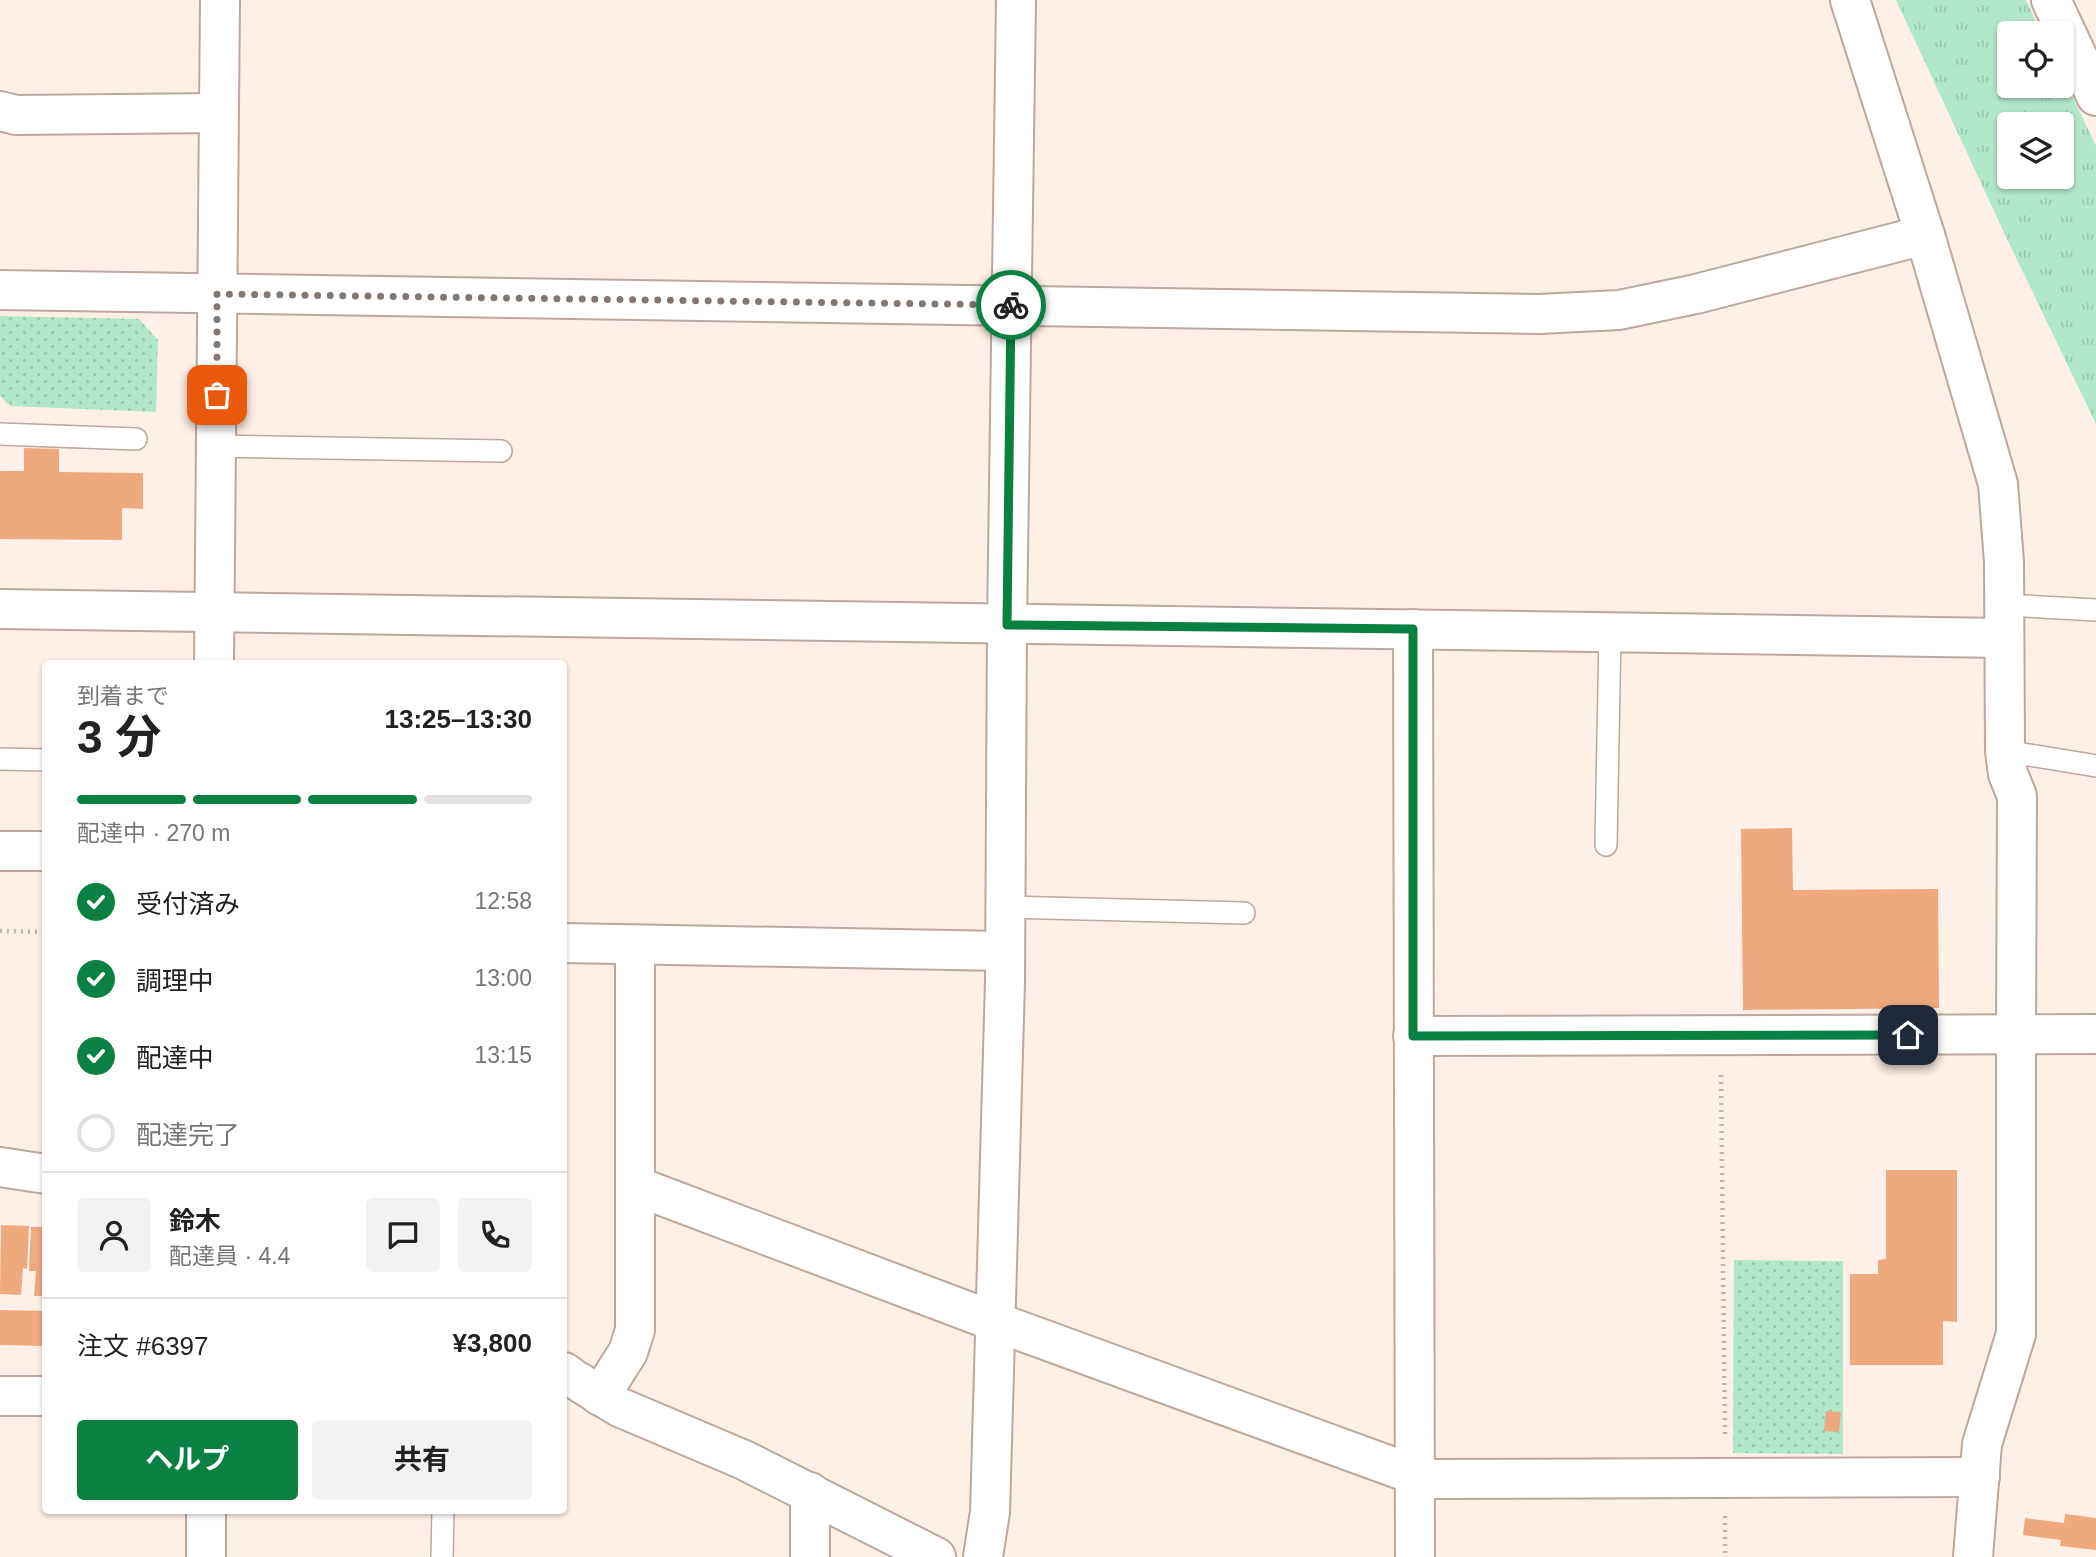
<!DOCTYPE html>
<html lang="ja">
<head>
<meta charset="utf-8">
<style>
  body { margin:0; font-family:Arial,"Noto Sans JP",sans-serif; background:#f2f2f2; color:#222; height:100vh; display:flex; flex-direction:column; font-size:26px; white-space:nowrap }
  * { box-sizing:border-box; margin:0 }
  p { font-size:23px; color:#767676 }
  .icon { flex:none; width:38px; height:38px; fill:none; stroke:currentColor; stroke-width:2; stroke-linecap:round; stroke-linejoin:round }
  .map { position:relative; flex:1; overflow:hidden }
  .side { position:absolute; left:42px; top:660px; width:525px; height:854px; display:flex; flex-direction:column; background:#fff; border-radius:7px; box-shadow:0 2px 5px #0004 }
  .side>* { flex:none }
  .fabs { position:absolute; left:1997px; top:21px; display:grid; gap:14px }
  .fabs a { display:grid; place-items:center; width:77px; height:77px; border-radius:7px; background:#fff; box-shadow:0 2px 5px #0004; font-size:35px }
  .pin { position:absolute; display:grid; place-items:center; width:60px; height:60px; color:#fff; margin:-30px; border-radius:14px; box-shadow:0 4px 10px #0006 }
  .courier { position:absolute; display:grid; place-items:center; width:70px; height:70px; margin:-35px; border:5px solid #0b8043; border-radius:50%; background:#fff; color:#222; box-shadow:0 2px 9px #0007 }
  .summary em { font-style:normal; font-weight:700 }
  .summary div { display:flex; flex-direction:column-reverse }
  .summary { display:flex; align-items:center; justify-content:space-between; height:119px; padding:0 35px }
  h1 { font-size:46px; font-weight:700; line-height:52px }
  .bar { display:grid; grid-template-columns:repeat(4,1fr); gap:10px 7px; align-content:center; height:84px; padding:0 35px }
  .bar i { height:9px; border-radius:5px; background:#e0e0e0 }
  .bar .selected { background:#0b8043 }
  .bar p { grid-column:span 4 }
  .line { display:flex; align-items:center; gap:18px; padding:0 35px; border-top:2px solid #e0e0e0 }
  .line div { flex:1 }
  .round { display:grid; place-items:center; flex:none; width:74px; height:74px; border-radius:7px; background:#f2f2f2 }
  ol { padding:0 35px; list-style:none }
  li { display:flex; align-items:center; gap:21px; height:77px }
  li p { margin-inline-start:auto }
  li .icon { padding:7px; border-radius:50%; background:#0b8043; color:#fff; stroke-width:4 }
  li:last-child { color:#767676 }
  li i { width:38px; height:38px; border:4px solid #e0e0e0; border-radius:50% }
  .action { display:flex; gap:14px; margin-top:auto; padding:14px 35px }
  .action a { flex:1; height:80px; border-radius:7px; background:#0b8043; color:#fff; font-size:28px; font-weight:700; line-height:80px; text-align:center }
  .action a+a { background:#f2f2f2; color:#222 }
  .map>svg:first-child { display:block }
  .grass { fill:url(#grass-tufts); fill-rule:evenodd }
  .park { fill:url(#park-dots) }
  .building { fill:#eea97e }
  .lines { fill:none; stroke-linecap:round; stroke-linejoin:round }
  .lane-casing { stroke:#bda89b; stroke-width:24 }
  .street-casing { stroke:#bda89b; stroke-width:42 }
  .secondary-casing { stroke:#bda89b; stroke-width:42 }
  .path { stroke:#c0b4ac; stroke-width:4.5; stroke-dasharray:2 5; stroke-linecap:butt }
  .lane { stroke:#fff; stroke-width:21 }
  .street { stroke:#fff; stroke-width:38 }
  .secondary { stroke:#fff; stroke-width:38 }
  .done { stroke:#827771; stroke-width:7; stroke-dasharray:0 12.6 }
  .route { stroke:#0b8043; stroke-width:9 }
</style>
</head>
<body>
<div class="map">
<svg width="2096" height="1557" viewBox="0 0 2096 1557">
  <defs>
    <pattern id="grass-tufts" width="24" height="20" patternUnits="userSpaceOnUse" patternTransform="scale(1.75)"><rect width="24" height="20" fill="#b1e7cb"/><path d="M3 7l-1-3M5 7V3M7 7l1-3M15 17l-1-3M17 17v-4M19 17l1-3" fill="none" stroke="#99c7af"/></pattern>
    <pattern id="park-dots" width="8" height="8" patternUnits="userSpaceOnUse" patternTransform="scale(1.75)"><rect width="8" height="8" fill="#b1e7cb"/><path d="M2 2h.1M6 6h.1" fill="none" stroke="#99c7af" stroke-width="1.8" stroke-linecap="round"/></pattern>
  </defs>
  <rect width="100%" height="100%" fill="#fef0e7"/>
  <!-- grass -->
  <path class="grass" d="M1896 0H2026L2041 33H2009V86H2062V75L2096 146V424L2007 239ZM2009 124H2062V177H2009Z"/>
  <!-- park -->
  <g class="park">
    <polygon points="0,316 139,319 158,340 156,412 10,406 0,396"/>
    <polygon points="1734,1260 1843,1261 1843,1454 1733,1453"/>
  </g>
  <!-- building -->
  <g class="building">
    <polygon points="24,448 59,449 59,472 143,473 143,509 122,508 122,540 0,539 0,471 24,471"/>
    <polygon points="1792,828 1793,890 1938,889 1939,1008 1743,1010 1741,829"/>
    <polygon points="1886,1170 1957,1170 1957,1322 1943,1321 1943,1365 1850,1365 1850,1274 1878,1274 1878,1260 1886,1259"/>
    <polygon points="1,1225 29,1226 27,1269 23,1268 21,1295 0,1294"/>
    <polygon points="31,1227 46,1227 46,1296 34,1296 36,1271 29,1271"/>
    <polygon points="0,1310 46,1311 46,1346 0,1345"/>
    <polygon points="1826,1411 1841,1412 1839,1432 1824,1431"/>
    <polygon points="2065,1514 2096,1518 2096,1550 2060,1546 2061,1540 2023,1535 2025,1518 2064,1523"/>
  </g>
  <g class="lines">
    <!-- lane casing -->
    <g class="lane-casing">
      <g id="lane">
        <polyline points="0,434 136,439"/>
        <polyline points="217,446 501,451"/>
        <polyline points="2005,605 2096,610"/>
        <polyline points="2005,751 2096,766"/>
        <polyline points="0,759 46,760"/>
        <polyline points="1606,845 1610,632"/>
        <polyline points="1006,907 1244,913"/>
        <polyline points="442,1557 443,1510"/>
      </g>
    </g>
    <!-- street casing -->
    <g class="street-casing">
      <g id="street">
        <polyline points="1850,0 1925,235 1998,484 2004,562 2005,751 2008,774 2017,796 2016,1035"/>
        <polyline points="0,111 16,115 218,113"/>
        <polyline points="0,290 1539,314 1619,310 1696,294 1925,235"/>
        <polyline points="0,609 2004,638"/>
        <polyline points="1413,629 1415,1557"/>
        <polyline points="214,663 220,0"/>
        <polyline points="0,851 46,851"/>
        <polyline points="564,943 1004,951"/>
        <polyline points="1413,1036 2096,1034"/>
        <polyline points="636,1186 996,1322 1415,1475 1434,1479 1980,1477"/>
        <polyline points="579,1382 619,1407 744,1460 936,1557"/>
        <polyline points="0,1396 46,1396"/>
        <polyline points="600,1396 628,1352 635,1330 635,945"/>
        <polyline points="810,1492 810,1557"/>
        <polyline points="206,1557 206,1510"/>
        <polyline points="983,1557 990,1512 1005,981 1007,625 1016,0"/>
      </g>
    </g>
    <!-- secondary casing -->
    <g class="secondary-casing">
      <g id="secondary">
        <polyline points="2051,0 2096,96"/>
        <polyline points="0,1167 46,1174"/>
        <polyline points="564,1372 571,1377"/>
        <polyline points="1973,1557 1982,1444 2016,1334 2016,1035"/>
      </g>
    </g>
    <!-- path -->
    <g class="path">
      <polyline points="0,931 46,932"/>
      <polyline points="1721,1075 1725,1437"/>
      <polyline points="1725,1516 1725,1557"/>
    </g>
    <!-- lane -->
    <use href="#lane" class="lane"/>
    <!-- street -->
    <use href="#street" class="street"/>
    <!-- secondary -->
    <use href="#secondary" class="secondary"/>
  </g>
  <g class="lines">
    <!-- done -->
    <polyline class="done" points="217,395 217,294 1011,305"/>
    <!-- route -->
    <polyline class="route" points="1011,305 1007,625 1413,629 1413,1036 1908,1035"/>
  </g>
</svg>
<div class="fabs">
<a><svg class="icon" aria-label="locate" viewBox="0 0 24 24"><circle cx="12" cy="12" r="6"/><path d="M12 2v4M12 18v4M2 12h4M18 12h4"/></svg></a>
<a><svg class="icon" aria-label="layers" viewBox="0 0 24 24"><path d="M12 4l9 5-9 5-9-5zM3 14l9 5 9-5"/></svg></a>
</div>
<div class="pin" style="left:217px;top:395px;background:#ea580c"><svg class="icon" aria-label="bag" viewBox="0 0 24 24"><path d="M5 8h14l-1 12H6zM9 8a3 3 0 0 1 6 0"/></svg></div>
<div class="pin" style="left:1908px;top:1035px;background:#1f2937"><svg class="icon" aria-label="home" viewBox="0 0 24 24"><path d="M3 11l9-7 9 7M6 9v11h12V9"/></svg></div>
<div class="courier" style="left:1011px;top:305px"><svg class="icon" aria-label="bike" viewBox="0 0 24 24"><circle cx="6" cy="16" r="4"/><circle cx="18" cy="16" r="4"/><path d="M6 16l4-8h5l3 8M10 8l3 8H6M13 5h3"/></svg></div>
<section class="side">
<div class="summary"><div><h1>3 分</h1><p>到着まで</p></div><em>13:25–13:30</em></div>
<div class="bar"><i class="selected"></i><i class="selected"></i><i class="selected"></i><i></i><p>配達中 · 270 m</p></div>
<ol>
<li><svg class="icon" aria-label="check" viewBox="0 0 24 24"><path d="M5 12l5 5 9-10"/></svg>受付済み<p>12:58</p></li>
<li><svg class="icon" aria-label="check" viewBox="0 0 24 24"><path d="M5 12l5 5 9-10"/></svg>調理中<p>13:00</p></li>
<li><svg class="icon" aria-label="check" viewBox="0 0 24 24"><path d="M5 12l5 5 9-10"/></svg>配達中<p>13:15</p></li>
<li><i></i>配達完了</li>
</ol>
<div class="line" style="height:126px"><a class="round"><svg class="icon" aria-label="person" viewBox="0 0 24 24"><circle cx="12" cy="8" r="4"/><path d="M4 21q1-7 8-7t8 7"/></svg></a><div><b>鈴木</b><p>配達員 · 4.4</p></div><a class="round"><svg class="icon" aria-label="chat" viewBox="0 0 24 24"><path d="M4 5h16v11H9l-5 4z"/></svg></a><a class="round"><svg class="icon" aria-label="phone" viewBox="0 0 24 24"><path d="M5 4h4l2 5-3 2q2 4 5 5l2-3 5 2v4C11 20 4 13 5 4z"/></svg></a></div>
<div class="line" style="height:91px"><div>注文 #6397</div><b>¥3,800</b></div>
<div class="action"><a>ヘルプ</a><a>共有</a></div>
</section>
</div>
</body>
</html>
